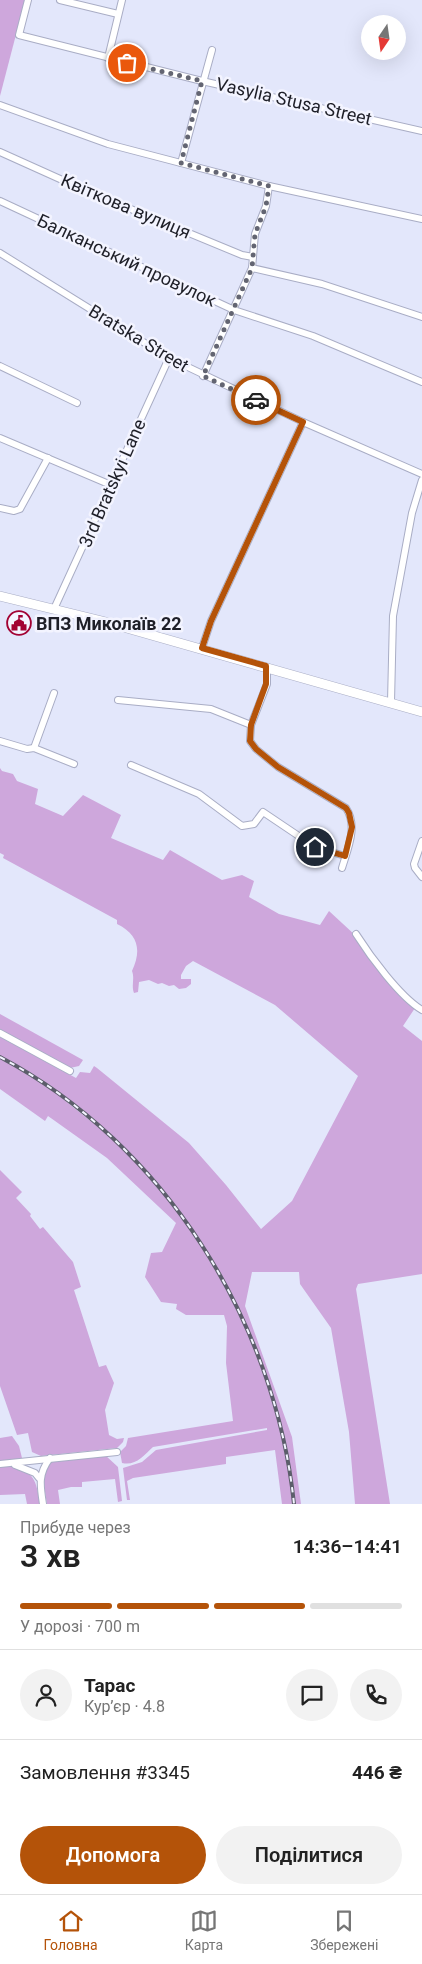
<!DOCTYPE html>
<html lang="uk">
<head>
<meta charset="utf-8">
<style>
  body { margin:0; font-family:Roboto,sans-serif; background:#f2f2f2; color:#222; height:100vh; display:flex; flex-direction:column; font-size:19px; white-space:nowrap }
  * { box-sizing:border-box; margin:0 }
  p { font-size:16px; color:#767676 }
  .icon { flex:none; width:28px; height:28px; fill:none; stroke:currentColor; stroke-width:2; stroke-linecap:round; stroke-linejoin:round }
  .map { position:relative; height:1504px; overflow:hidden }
  .drawer { display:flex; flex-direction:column; background:#fff; flex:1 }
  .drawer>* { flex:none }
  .needle { width:32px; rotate:193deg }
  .tools { position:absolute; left:361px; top:15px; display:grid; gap:10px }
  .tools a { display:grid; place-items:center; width:45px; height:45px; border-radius:50%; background:#fff; box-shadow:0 5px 20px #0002; font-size:25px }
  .pin { position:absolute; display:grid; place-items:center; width:42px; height:42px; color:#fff; margin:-21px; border:2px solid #fff; border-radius:50%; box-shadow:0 1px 5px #0007 }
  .courier { position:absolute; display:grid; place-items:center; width:50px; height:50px; margin:-25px; border:4px solid #b45309; border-radius:50%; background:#fff; color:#222; box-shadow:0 1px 6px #0007 }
  .head em { font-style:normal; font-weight:600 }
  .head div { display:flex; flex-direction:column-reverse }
  .head { display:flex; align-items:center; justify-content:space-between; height:85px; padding:0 20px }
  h1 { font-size:32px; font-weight:600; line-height:38px }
  .bar { display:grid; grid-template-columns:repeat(4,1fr); gap:8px 5px; align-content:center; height:60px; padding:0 20px }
  .bar i { height:6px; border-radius:4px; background:#e0e0e0 }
  .bar .active { background:#b45309 }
  .bar p { grid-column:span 4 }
  .line { display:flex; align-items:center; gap:12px; padding:0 20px; border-top:1px solid #e0e0e0 }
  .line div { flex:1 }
  .round { display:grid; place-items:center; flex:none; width:52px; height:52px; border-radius:26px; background:#f2f2f2 }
  .primary-button { display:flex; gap:10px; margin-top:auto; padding:10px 20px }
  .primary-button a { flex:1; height:58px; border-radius:30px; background:#b45309; color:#fff; font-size:20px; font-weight:600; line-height:58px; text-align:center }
  .primary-button a+a { background:#f2f2f2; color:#222 }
  .tab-bar { display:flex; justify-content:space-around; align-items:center; height:70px; border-top:1px solid #e0e0e0; background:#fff; font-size:14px; color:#767676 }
  .tab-bar a { display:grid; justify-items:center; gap:2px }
  .tab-bar .active { color:#b45309 }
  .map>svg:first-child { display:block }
  .green { fill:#cea7dc; fill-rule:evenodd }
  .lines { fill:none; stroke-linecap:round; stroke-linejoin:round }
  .street-casing { stroke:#a9adc5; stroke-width:8 }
  .secondary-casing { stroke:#a9adc5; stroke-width:10 }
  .street { stroke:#fff; stroke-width:6 }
  .secondary { stroke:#fff; stroke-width:9 }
  .rail-casing { stroke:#5c5e6b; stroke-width:4 }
  .rail { stroke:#f3f4ff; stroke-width:2; stroke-dasharray:5.5; stroke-linecap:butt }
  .done { stroke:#636572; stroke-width:5; stroke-dasharray:0 9 }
  .route { stroke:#b45309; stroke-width:6 }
  .labels { text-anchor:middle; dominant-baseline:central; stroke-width:5; stroke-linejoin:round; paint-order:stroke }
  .street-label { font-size:18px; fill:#1e1f28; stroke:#f3f4ff }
  .poi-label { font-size:18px; font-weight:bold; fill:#1e1f28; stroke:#f3f4ff; text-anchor:start }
</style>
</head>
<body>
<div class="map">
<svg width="422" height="1504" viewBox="0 0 422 1504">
  <rect width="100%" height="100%" fill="#e3e7fb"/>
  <!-- green -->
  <g class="green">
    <polygon points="0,0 25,0 0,96"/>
    <path d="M0 768 2 771 13 774 17 781 38 789 35 804 63 816 83 795 121 815 111 838 163 860 170 850 222 880 242 875 254 881 249 897 279 914 320 925 329 911 355 935 415 1008 403 1026 422 1041V1274L358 1284 356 1289 390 1504H355L349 1432 331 1328 300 1284 299 1272H252L245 1306 292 1437 301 1504H282L275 1450 226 1457V1464L133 1478 127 1481 130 1500H127L123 1468 142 1462 156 1450 267 1430V1428L153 1447C143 1456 136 1466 122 1463L120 1452 126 1446 128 1438 233 1421 226 1363 227 1326 224 1315H186L176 1309 177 1304 161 1302 145 1277 151 1253 162 1252 176 1223 107 1158 48 1116 45 1121 0 1089V1057L29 1074 0 1056V1037L76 1078 80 1072 90 1073 94 1066 97 1068 189 1143 226 1185 261 1229 292 1201 358 1076 275 1005 193 961 186 966 181 975V979H191V984L186 988 179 989 174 985 169 986 162 983 158 984 149 980 139 982 138 992 134 993C131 985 135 979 132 971 142 950 138 934 117 924V920L3 858 4 855 0 853ZM54 1091C66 1098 77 1108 87 1116 145 1163 191 1221 226 1286 235 1303 246 1319 251 1337 215 1267 182 1205 124 1149 102 1128 76 1111 54 1091Z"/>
    <polygon points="0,1014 83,1060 79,1066 70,1068 0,1030"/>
    <polygon points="0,1170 22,1192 16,1198 31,1214 30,1216 40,1229 43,1227 73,1262 81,1287 74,1290 99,1367 106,1365 114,1383 105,1410 109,1435 117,1439 124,1438 123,1442 117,1448 41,1456 32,1452 28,1433 17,1435 0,1386"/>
    <polygon points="12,1436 19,1446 22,1458 14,1461 0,1460 0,1438"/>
    <path d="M105 1455 118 1467 122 1501 118 1502 115 1479 82 1482V1487H71L58 1490 60 1504H47C45 1489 40 1472 51 1460Z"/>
    <path d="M9 1466C35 1471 36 1480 40 1504H27L25 1494 0 1495V1467Z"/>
  </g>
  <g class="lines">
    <!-- street casing -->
    <g class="street-casing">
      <g id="street">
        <polyline points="28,0 19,35 202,81 422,131"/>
        <polyline points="60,0 118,14"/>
        <polyline points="108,58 122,0"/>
        <polyline points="0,105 108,144 269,186 422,219"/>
        <polyline points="0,152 80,188 242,255 253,257"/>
        <polyline points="181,163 212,50"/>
        <polyline points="0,201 234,310 313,336 422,382"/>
        <polyline points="0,253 169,358 303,422 422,474"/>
        <polyline points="252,268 322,284 422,317"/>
        <polyline points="0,366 77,403"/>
        <polyline points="203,376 252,268 255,234 266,206 269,186"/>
        <polyline points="0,438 111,485"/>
        <polyline points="0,508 14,511 20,509 48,458"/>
        <polyline points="54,609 169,358"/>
        <polyline points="202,648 211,621 303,422"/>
        <path d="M267 667V684L251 725 250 741 256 749 278 767 346 808C358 826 348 848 342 868"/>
        <polyline points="118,700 211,709 251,725"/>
        <polyline points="391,702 393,616 412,513 422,480"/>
        <polyline points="0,741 27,749 34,748 74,764"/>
        <polyline points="34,748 54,693"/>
        <polyline points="131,765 199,794 242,826 254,824 263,812 315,847 345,856"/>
        <polyline points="422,841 414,864 415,868 422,877"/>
        <path d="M356 934C370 956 400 997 422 1010"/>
        <polyline points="0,1033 70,1071"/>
        <polyline points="0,1464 117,1452"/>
        <polyline points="15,1465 35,1473 39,1478"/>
        <path d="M43 1504C40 1485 38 1474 50 1458"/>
      </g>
    </g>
    <!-- secondary casing -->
    <g class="secondary-casing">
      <polyline id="secondary" points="0,596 102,621 422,712"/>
    </g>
    <!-- street -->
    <use href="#street" class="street"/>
    <!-- secondary -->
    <use href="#secondary" class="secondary"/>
    <!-- rail casing -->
    <g class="rail-casing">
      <path id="rail" d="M0 1057C164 1144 275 1321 294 1504"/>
    </g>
    <!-- rail -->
    <use href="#rail" class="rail"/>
  </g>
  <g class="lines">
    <!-- done -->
    <polyline class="done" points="127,63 202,81 181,163 269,186 266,206 255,234 252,268 203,376 256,400"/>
    <!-- route -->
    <polyline class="route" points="256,400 303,422 211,621 202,648 266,666 266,684 251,725 250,741 256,749 278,767 346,808 349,813 352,827 345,856 315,847"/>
  </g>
  <!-- icons -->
  <defs>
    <g id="civic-ring" transform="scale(1.25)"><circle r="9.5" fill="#f3f4ff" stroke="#a20233" stroke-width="1.5"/><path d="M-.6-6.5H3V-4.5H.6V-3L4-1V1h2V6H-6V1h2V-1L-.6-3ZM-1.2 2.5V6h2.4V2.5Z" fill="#a20233"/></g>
  </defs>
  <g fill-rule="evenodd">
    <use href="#civic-ring" x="19" y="623"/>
  </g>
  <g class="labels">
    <!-- street labels -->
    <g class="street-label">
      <text transform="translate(294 101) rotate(13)">Vasylia Stusa Street</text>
      <text transform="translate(126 206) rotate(23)">Квіткова вулиця</text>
      <text transform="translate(127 260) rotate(25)">Балканський провулок</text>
      <text transform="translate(139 338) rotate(31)">Bratska Street</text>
      <text transform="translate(112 483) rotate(-66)">3rd Bratskyi Lane</text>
    </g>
    <!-- poi labels -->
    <g class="poi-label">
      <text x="36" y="623">ВПЗ Миколаїв 22</text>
    </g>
  </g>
</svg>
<div class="tools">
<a><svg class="needle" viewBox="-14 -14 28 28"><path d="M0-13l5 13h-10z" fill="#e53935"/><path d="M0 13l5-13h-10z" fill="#767676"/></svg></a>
</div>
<div class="pin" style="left:127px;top:63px;background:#ea580c"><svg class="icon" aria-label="bag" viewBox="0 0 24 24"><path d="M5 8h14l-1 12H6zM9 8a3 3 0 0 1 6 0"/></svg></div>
<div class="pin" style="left:315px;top:847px;background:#1f2937"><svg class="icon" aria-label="home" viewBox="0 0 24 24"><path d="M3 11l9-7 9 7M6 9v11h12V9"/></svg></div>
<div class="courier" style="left:256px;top:400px"><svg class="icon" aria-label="car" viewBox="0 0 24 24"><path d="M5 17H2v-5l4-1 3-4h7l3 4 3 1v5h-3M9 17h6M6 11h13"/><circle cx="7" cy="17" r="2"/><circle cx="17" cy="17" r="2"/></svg></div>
</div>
<section class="drawer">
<div class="head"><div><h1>3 хв</h1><p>Прибуде через</p></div><em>14:36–14:41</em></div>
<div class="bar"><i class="active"></i><i class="active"></i><i class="active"></i><i></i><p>У дорозі · 700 m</p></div>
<div class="line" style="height:90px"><a class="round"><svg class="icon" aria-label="person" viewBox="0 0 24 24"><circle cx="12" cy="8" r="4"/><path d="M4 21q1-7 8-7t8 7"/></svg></a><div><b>Тарас</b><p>Кур’єр · 4.8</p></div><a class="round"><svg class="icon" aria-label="chat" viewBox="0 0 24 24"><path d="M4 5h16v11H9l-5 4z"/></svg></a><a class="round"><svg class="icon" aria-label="phone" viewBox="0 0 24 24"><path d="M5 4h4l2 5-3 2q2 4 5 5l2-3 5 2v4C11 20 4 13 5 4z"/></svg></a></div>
<div class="line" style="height:65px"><div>Замовлення #3345</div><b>446 ₴</b></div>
<div class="primary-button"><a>Допомога</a><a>Поділитися</a></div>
</section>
<nav class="tab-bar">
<a class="active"><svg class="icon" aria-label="home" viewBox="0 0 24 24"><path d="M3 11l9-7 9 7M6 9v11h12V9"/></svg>Головна</a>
<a><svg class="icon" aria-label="map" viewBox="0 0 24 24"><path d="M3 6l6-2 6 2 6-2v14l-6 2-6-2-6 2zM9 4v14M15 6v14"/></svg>Карта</a>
<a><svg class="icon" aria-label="saved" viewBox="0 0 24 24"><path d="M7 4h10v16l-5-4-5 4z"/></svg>Збережені</a>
</nav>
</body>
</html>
